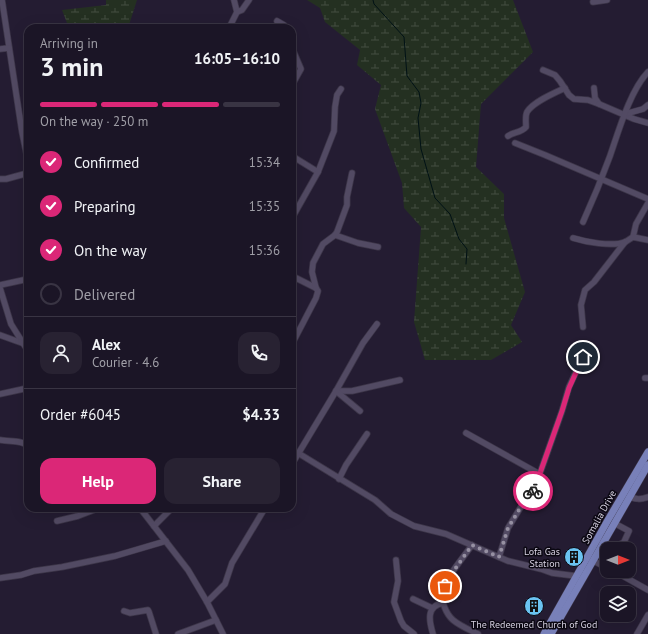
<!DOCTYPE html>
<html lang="en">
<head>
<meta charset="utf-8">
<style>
  body { margin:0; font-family:"PT Sans",sans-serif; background:#282232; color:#f1f3f6; height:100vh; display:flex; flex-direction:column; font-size:15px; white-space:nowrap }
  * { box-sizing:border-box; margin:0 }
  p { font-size:13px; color:#a09fa7 }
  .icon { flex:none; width:22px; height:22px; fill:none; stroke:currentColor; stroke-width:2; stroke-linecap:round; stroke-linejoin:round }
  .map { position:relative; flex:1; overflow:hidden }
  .sheet { position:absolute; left:24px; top:24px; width:272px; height:488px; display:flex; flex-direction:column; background:#1b1526; border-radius:12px; box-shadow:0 4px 16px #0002,0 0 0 1px #393443 }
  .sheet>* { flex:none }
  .needle { width:26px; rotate:90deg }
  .fabs { position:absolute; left:600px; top:542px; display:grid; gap:8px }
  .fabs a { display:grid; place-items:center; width:36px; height:36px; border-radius:8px; background:#1b1526; box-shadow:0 4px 16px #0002,0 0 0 1px #393443; font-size:20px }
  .pin { position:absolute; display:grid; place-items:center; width:34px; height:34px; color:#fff; margin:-17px; border:2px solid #fff; border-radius:50%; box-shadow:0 1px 4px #0007 }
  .courier { position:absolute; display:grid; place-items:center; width:40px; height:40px; margin:-20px; border:3px solid #db2777; border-radius:50%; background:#fff; color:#222; box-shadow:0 1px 5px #0007 }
  .head em { font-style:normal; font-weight:800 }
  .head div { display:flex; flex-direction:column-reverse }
  .head { display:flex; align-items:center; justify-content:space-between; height:68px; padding:0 16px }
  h1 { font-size:26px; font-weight:800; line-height:30px }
  .bar { display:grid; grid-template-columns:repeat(4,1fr); gap:6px 4px; align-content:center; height:48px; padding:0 16px }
  .bar i { height:5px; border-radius:3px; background:#393443 }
  .bar .active { background:#db2777 }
  .bar p { grid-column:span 4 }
  .line { display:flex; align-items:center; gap:10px; padding:0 16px; border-top:1px solid #393443 }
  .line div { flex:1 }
  .round { display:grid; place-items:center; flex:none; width:42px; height:42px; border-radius:12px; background:#282232 }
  ol { padding:0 16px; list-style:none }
  li { display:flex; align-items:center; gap:12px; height:44px }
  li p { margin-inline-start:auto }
  li .icon { padding:4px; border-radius:50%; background:#db2777; color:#fff; stroke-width:4 }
  li:last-child { color:#a09fa7 }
  li i { width:22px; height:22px; border:2px solid #393443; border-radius:50% }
  .button { display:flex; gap:8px; margin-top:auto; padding:8px 16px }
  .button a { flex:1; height:46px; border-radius:12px; background:#db2777; color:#fff; font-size:16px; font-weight:800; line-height:46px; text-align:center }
  .button a+a { background:#282232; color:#f1f3f6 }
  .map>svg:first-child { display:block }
  .wetland { fill:url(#wetland-marsh) }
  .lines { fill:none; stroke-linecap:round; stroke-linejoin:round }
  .stream { stroke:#001115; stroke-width:1 }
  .minor-casing { stroke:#3d3649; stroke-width:7 }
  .major-casing { stroke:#3d3649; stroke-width:8 }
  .minor { stroke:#524a63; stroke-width:5.5 }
  .major { stroke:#7880b9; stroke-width:7 }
  .done { stroke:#9690a2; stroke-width:4; stroke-dasharray:0 7.2 }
  .route { stroke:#db2777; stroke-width:5 }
  .labels { text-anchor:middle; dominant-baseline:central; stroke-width:3; stroke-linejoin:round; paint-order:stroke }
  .street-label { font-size:10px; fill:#d4cfdf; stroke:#0b0812 }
  .poi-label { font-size:10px; fill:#d4cfdf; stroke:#0b0812; text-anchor:end }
</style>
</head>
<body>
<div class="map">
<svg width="648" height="634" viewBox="0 0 648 634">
  <defs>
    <pattern id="wetland-marsh" width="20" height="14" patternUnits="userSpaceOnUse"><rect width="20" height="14" fill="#243021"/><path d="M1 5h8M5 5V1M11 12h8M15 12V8" fill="none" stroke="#434d41"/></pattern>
  </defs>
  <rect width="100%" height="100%" fill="#241c32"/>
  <!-- wetland -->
  <g class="wetland">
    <polygon points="106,0 137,0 128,28 69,28 62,10 106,5"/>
    <polygon points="307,0 513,0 533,52 481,104 476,167 504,194 504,218 525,292 511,325 522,342 491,360 425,360 414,322 421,227 404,208 402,183 375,109 381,85 357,65 360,50 325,22 320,8"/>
  </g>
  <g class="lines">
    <!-- stream -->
    <polyline class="stream" points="373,0 374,4 404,37 407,76 419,92 421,103 418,118 421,149 435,198 450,214 459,239 467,249 466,264"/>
    <!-- minor casing -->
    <g class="minor-casing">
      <g id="minor">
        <polyline points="2,0 22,132 28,161"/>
        <polyline points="234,0 237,12"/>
        <polyline points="593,2 607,0"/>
        <polyline points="277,21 284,25 285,28"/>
        <polyline points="229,28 237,12 242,10 249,0"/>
        <polyline points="292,48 301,69 292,85"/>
        <polyline points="0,49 9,48"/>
        <polyline points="543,70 555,75 560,81 569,95 574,99 588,100 599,104 595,98 594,88"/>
        <polyline points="599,104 634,119 648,123"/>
        <polyline points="625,114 643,109 648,105"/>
        <path d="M508 136C513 132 521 133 526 127 526 122 525 116 527 112 533 102 554 93 565 88"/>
        <polyline points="515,143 545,155 648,199"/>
        <polyline points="292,156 318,172"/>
        <polyline points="0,179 6,179 28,173"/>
        <polyline points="292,218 318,172 334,131 335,107 337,95 341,89"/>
        <path d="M583 222C593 200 602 178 610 156 619 130 630 91 648 72"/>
        <polyline points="335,235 358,243 378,247"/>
        <polyline points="633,237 636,224 648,203"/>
        <path d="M573 238C586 242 612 247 625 242 627 241 630 239 633 237L648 240"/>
        <polyline points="292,276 316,288 318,291 316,298 292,344"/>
        <polyline points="0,285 28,279"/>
        <polyline points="0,288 11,324 28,351"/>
        <polyline points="316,288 312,272 313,263 323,244 335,235 337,232 347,205 347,197 352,173"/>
        <polyline points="583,327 581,305 585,290 594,282 625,242"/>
        <polyline points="0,335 22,343"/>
        <polyline points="645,378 648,378"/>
        <polyline points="336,391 352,391 400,380"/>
        <polyline points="336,391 360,411"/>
        <polyline points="0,394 28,388"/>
        <polyline points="466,433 536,472 539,476 542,488 537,490 530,492 508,528 499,557"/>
        <path d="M0 440C9 442 22 440 28 446"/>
        <polyline points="298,453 375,500 391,514 414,526 446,534 508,561 541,569 552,573 576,576"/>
        <polyline points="292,464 336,391 363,343 377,324"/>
        <polyline points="539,476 562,411 569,387 583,357"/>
        <polyline points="339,479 346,465 367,434"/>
        <path d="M629 497C636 499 640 500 648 497"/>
        <polyline points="140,508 188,570 207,602 223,634"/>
        <polyline points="57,521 78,516 99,508"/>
        <polyline points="154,526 172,508"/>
        <polyline points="601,541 614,548 624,542 629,531 614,523"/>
        <path d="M472 545C463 558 446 577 442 592 441 601 446 614 453 620 460 626 470 630 478 634"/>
        <polyline points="590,559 607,568"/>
        <polyline points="396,560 398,581 394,602 401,621 404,626 414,634"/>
        <polyline points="614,571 648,590"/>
        <polyline points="0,578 21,575 34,571 62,567 115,556 166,541"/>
        <polyline points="413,599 432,608"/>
        <polyline points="207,602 225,584 232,563 265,508"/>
        <polyline points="124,611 130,613 148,610 149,612 156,634"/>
        <polyline points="178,634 216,620"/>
        <path d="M433 634C429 621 426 606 443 603"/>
        <polyline points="637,634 648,615"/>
      </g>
    </g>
    <!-- major casing -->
    <g class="major-casing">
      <g id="major">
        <polyline points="544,634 608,520 648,452"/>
        <polyline points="551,634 648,465"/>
      </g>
    </g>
    <!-- minor -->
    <use href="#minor" class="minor"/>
    <!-- major -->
    <use href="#major" class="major"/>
  </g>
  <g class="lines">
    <!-- done -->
    <polyline class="done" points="445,586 448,579 472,545 499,557 508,528 530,492 533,491"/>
    <!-- route -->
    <polyline class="route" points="533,491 542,488 539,476 562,411 569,388 583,357"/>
  </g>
  <!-- icons -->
  <defs>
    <g id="building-disc" transform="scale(1)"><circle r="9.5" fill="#6ac3f1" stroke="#0b0812"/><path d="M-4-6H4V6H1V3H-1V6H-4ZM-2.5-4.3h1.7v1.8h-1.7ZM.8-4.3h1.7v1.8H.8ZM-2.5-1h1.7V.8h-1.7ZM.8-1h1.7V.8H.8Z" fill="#111"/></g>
  </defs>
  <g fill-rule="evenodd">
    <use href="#building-disc" x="574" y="557"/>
    <use href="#building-disc" x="534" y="606"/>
  </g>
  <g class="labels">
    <!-- street labels -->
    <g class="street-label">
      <text transform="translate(599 517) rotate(-61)">Somalia Drive</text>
    </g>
    <!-- poi labels -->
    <g class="poi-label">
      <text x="560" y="551">Lofa Gas<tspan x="560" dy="12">Station</tspan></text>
      <text x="534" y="624" text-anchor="middle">The Redeemed Church of God</text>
    </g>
  </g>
</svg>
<div class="fabs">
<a><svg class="needle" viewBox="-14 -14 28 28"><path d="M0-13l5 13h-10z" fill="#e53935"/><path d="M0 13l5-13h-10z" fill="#a09fa7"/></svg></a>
<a><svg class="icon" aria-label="layers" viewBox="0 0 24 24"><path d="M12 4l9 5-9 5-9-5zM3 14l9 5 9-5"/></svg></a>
</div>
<div class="pin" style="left:445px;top:586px;background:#ea580c"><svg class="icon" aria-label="bag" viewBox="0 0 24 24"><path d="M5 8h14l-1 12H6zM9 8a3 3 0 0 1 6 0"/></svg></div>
<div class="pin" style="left:583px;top:357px;background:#1f2937"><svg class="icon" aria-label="home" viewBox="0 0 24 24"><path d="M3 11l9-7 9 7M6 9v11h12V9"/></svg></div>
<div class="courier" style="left:533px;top:491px"><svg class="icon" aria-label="bike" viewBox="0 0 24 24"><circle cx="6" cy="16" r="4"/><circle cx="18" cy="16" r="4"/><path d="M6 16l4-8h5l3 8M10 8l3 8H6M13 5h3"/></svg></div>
<section class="sheet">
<div class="head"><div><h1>3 min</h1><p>Arriving in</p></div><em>16:05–16:10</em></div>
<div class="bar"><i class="active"></i><i class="active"></i><i class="active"></i><i></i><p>On the way · 250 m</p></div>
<ol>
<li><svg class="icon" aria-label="check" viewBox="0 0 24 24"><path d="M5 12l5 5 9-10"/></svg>Confirmed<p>15:34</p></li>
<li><svg class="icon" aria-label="check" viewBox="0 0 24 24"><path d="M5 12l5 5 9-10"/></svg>Preparing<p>15:35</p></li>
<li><svg class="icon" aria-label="check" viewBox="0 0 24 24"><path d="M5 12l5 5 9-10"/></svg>On the way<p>15:36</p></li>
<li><i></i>Delivered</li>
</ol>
<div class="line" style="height:72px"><a class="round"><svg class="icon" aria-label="person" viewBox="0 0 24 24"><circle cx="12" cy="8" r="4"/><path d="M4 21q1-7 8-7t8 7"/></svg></a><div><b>Alex</b><p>Courier · 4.6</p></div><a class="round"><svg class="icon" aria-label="phone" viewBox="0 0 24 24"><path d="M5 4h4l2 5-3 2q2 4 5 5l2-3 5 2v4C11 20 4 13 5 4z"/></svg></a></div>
<div class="line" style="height:52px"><div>Order #6045</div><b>$4.33</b></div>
<div class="button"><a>Help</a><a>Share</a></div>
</section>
</div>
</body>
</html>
